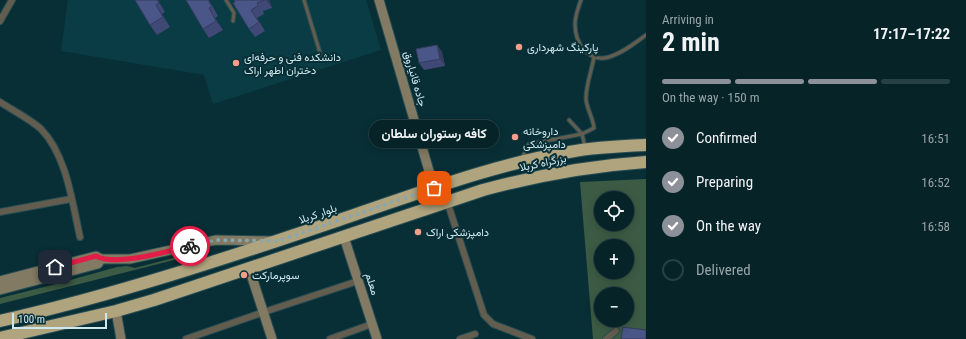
<!DOCTYPE html>
<html lang="en">
<head>
<meta charset="utf-8">
<style>
  body { margin:0; font-family:"Roboto Condensed",Vazirmatn,sans-serif; background:#0f2b30; color:#f1f3f6; height:100vh; display:flex; flex-direction:column; font-size:15px; white-space:nowrap }
  * { box-sizing:border-box; margin:0 }
  p { font-size:13px; color:#98a4a8 }
  .icon { flex:none; width:22px; height:22px; fill:none; stroke:currentColor; stroke-width:2; stroke-linecap:round; stroke-linejoin:round }
  .map { position:relative; flex:1; overflow:hidden }
  .drawer { display:flex; flex-direction:column; background:#062328; width:320px }
  .drawer>* { flex:none }
  .tools { position:absolute; left:594px; top:191px; display:grid; gap:8px }
  .tools a { display:grid; place-items:center; width:40px; height:40px; border-radius:50%; background:#062328; box-shadow:0 2px 10px #0003,0 0 0 1px #274045; font-size:20px }
  .scale { position:absolute; left:12px; bottom:10px; width:95px; box-sizing:border-box; padding-left:4px; border:2px solid #cfe8ee; border-top:0; font-size:11px; line-height:14px; white-space:nowrap; color:#cfe8ee; -webkit-text-stroke:3px #082f36; paint-order:stroke }
  .pin { position:absolute; display:grid; place-items:center; width:34px; height:34px; color:#fff; margin:-17px; border-radius:8px; box-shadow:0 2px 6px #0006 }
  .courier { position:absolute; display:grid; place-items:center; width:40px; height:40px; margin:-20px; border:3px solid #e11d48; border-radius:50%; background:#fff; color:#222; box-shadow:0 1px 5px #0007 }
  .bubble { position:absolute; height:28px; border-radius:14px; background:#062328; box-shadow:0 2px 10px #0003,0 0 0 1px #274045; font-size:13px; font-weight:700; line-height:28px; text-align:center }
  .head em { font-style:normal; font-weight:700 }
  .head div { display:flex; flex-direction:column-reverse }
  .head { display:flex; align-items:center; justify-content:space-between; height:68px; padding:0 16px }
  h1 { font-size:26px; font-weight:700; line-height:30px }
  .bar { display:grid; grid-template-columns:repeat(4,1fr); gap:6px 4px; align-content:center; height:48px; padding:0 16px }
  .bar i { height:5px; border-radius:3px; background:#274045 }
  .bar .on { background:#8c9099 }
  .bar p { grid-column:span 4 }
  ol { padding:0 16px; list-style:none }
  li { display:flex; align-items:center; gap:12px; height:44px }
  li p { margin-inline-start:auto }
  li .icon { padding:4px; border-radius:50%; background:#8c9099; color:#fff; stroke-width:4 }
  li:last-child { color:#98a4a8 }
  li i { width:22px; height:22px; border:2px solid #274045; border-radius:50% }
  main { display:flex; flex:1; min-height:0 }
  .map>svg:first-child { display:block }
  .built { fill:#0a3c45 }
  .green { fill:#3c5b44; fill-rule:evenodd }
  .lines { fill:none; stroke-linecap:round; stroke-linejoin:round }
  .lane-casing { stroke:#284d53; stroke-width:5 }
  .street-casing { stroke:#284d53; stroke-width:8 }
  .secondary-casing { stroke:#284d53; stroke-width:11 }
  .highway-casing { stroke:#284d53; stroke-width:14 }
  .lane { stroke:#625d4e; stroke-width:3 }
  .street { stroke:#625d4e; stroke-width:6 }
  .secondary { stroke:#827a62; stroke-width:9 }
  .highway { stroke:#b0a47e; stroke-width:12 }
  .wall { fill:#404975 }
  .shaded-wall { fill:#343c5f }
  .building { fill:#4a5588; stroke:#343c5f }
  .done { stroke:#89a7ae; stroke-width:4; stroke-dasharray:0 7.2 }
  .route { stroke:#e11d48; stroke-width:5 }
  .poi-dot { fill:#f49d8b; stroke:#082f36; stroke-width:1.5 }
  .labels { text-anchor:middle; dominant-baseline:central; stroke-width:4; stroke-linejoin:round; paint-order:stroke }
  .poi-label { font-size:11px; fill:#cfe8ee; stroke:#082f36; text-anchor:start }
  .street-label { font-size:11px; fill:#cfe8ee; stroke:#082f36 }
</style>
</head>
<body>
<main>
<div class="map">
<svg width="646" height="339" viewBox="0 0 646 339">
  <rect width="100%" height="100%" fill="#082f36"/>
  <!-- built -->
  <polygon class="built" points="68,0 366,0 381,50 213,104 204,75 61,51"/>
  <!-- green -->
  <g class="green">
    <path d="M646 179V339H593L580 182ZM601 198H627V224H601ZM601 246H627V272H601ZM601 294H627V320H601Z"/>
    <polygon points="177,257 182,258 0,304 0,298 56,284 117,267 127,266 135,268"/>
  </g>
  <g class="lines">
    <!-- lane casing -->
    <g class="lane-casing">
      <g id="lane">
        <polyline points="226,0 234,13 233,21"/>
        <polyline points="304,0 321,56"/>
        <path d="M581 0C578 8 575 16 575 24 575 43 588 63 609 57 623 53 635 43 646 35"/>
        <polyline points="569,120 582,134 585,146"/>
        <path d="M522 158 529 144 582 134 594 128C593 117 586 108 586 98 586 85 592 69 594 57"/>
      </g>
    </g>
    <!-- street casing -->
    <g class="street-casing">
      <g id="street">
        <polyline points="0,21 12,0"/>
        <path d="M0 102C12 110 30 119 41 129 67 156 72 202 80 237"/>
        <polyline points="447,201 484,315 493,324 532,339"/>
        <polyline points="0,212 71,199"/>
        <polyline points="186,339 264,312 358,281"/>
        <polyline points="330,339 372,324"/>
        <polyline points="460,339 475,334"/>
        <polyline points="606,339 616,331"/>
      </g>
    </g>
    <!-- secondary casing -->
    <g class="secondary-casing">
      <g id="secondary">
        <polyline points="379,0 434,188"/>
        <polyline points="344,237 377,339"/>
        <polyline points="101,259 130,259 216,240 271,241"/>
        <polyline points="249,268 272,339"/>
        <polyline points="0,281 96,256 101,259 98,264 0,290"/>
        <polyline points="116,311 121,339"/>
      </g>
    </g>
    <!-- highway casing -->
    <g class="highway-casing">
      <g id="highway">
        <path d="M0 321C115 295 227 258 339 220 414 195 490 165 569 152 594 147 620 146 646 145"/>
        <path d="M0 338 116 311 154 300 483 190C539 175 588 166 646 162"/>
      </g>
    </g>
    <!-- lane -->
    <use href="#lane" class="lane"/>
    <!-- street -->
    <use href="#street" class="street"/>
    <!-- secondary -->
    <use href="#secondary" class="secondary"/>
    <!-- highway -->
    <use href="#highway" class="highway"/>
  </g>
  <!-- wall -->
  <g class="wall">
    <polygon points="135,0 158,0 165,12 162,14 170,27 157,35 150,25"/>
    <polygon points="186,0 209,0 218,16 215,18 223,30 209,38 203,29"/>
    <polygon points="234,0 269,0 272,8 263,11 264,14 257,18 265,31 255,37 249,29"/>
    <polygon points="437,45 442,52 445,66 424,70 419,63"/>
  </g>
  <!-- shaded-wall -->
  <g class="shaded-wall">
    <polygon points="157,0 158,0 165,12"/>
    <polygon points="266,0 269,0 272,8"/>
    <polygon points="156,5 162,14 170,27 163,17"/>
    <polygon points="209,8 215,18 223,30 216,21"/>
    <polygon points="437,45 442,52 445,66 440,59"/>
  </g>
  <!-- building -->
  <g class="building">
    <polygon points="135,0 157,0 159,3 156,5 163,17 150,25"/>
    <polygon points="186,0 208,0 212,7 209,8 216,21 203,29"/>
    <polygon points="234,0 265,0 257,3 258,6 251,10 259,22 249,29 233,3 235,2"/>
    <polygon points="437,45 440,59 419,63 416,49"/>
    <polygon points="623,327 646,330 646,339 621,339"/>
  </g>
  <g class="lines">
    <!-- done -->
    <polyline class="done" points="190,246 216,240 278,241 434,188"/>
    <!-- route -->
    <path class="route" d="M55 267 96 256C116 267 168 251 190 246"/>
  </g>
  <!-- markers -->
  <g class="poi-dot">
    <circle cx="519" cy="47" r="4"/>
    <circle cx="236" cy="63" r="4"/>
    <circle cx="515" cy="137" r="4"/>
    <circle cx="418" cy="232" r="4"/>
    <circle cx="244" cy="275" r="4"/>
  </g>
  <g class="labels">
    <!-- poi labels -->
    <g class="poi-label">
      <text x="527" y="47">پارکینگ شهرداری</text>
      <text x="244" y="57">دانشکده فنی و حرفه‌ای<tspan x="244" dy="13">دختران اطهر اراک</tspan></text>
      <text x="523" y="131">داروخانه<tspan x="523" dy="13">دامپزشکی</tspan></text>
      <text x="426" y="232">دامپزشکی اراک</text>
      <text x="252" y="275">سوپرمارکت</text>
    </g>
    <!-- street labels -->
    <g class="street-label">
      <text transform="translate(415 79) rotate(74)">جاده قانیاروق</text>
      <text transform="translate(543 163) rotate(-12)">بزرگراه کربلا</text>
      <text transform="translate(318 214) rotate(-19)">بلوار کربلا</text>
      <text transform="translate(372 284) rotate(72)">معلم</text>
    </g>
  </g>
</svg>
<div class="tools">
<a><svg class="icon" aria-label="locate" viewBox="0 0 24 24"><circle cx="12" cy="12" r="6"/><path d="M12 2v4M12 18v4M2 12h4M18 12h4"/></svg></a>
<a>+</a>
<a>−</a>
</div>
<div class="scale">100 m</div>
<div class="pin" style="left:434px;top:188px;background:#ea580c"><svg class="icon" aria-label="bag" viewBox="0 0 24 24"><path d="M5 8h14l-1 12H6zM9 8a3 3 0 0 1 6 0"/></svg></div>
<div class="pin" style="left:55px;top:267px;background:#1f2937"><svg class="icon" aria-label="home" viewBox="0 0 24 24"><path d="M3 11l9-7 9 7M6 9v11h12V9"/></svg></div>
<div class="courier" style="left:190px;top:246px"><svg class="icon" aria-label="bike" viewBox="0 0 24 24"><circle cx="6" cy="16" r="4"/><circle cx="18" cy="16" r="4"/><path d="M6 16l4-8h5l3 8M10 8l3 8H6M13 5h3"/></svg></div>
<div class="bubble" style="left:369px;top:120px;width:130px">کافه رستوران سلطان</div>
</div>
<section class="drawer">
<div class="head"><div><h1>2 min</h1><p>Arriving in</p></div><em>17:17–17:22</em></div>
<div class="bar"><i class="on"></i><i class="on"></i><i class="on"></i><i></i><p>On the way · 150 m</p></div>
<ol>
<li><svg class="icon" aria-label="check" viewBox="0 0 24 24"><path d="M5 12l5 5 9-10"/></svg>Confirmed<p>16:51</p></li>
<li><svg class="icon" aria-label="check" viewBox="0 0 24 24"><path d="M5 12l5 5 9-10"/></svg>Preparing<p>16:52</p></li>
<li><svg class="icon" aria-label="check" viewBox="0 0 24 24"><path d="M5 12l5 5 9-10"/></svg>On the way<p>16:58</p></li>
<li><i></i>Delivered</li>
</ol>
</section>
</main>
</body>
</html>
